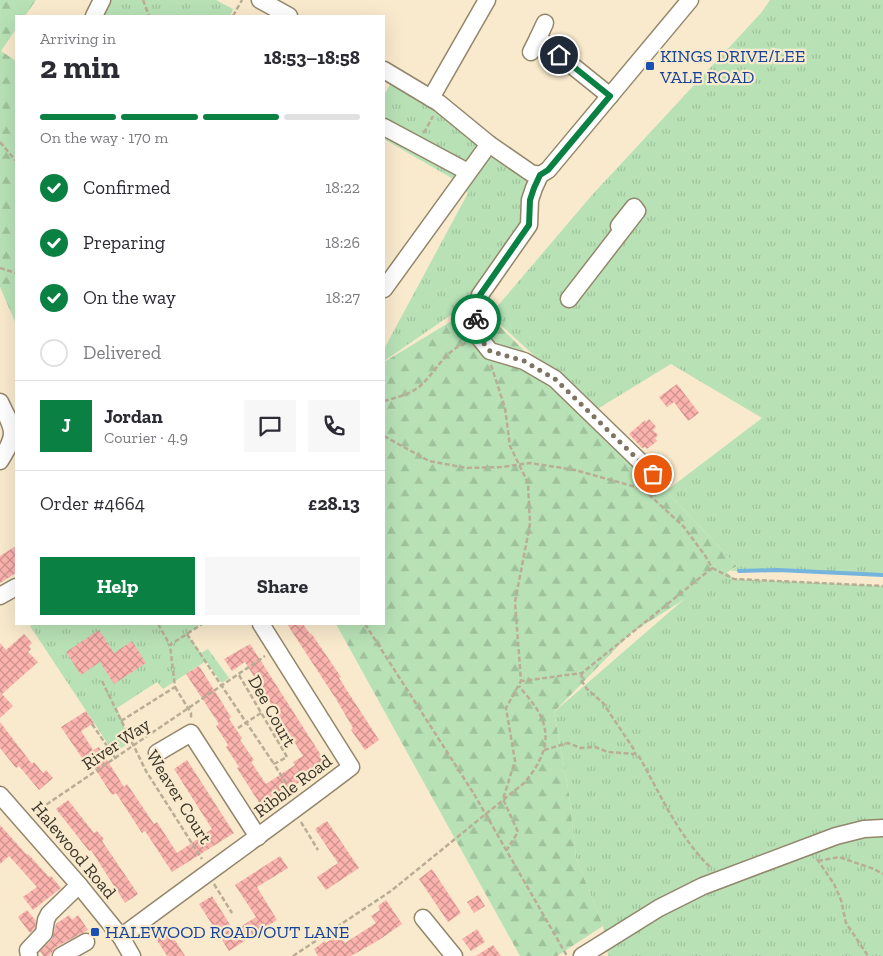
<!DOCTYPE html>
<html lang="en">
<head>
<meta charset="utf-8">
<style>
  body { margin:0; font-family:"Zilla Slab",serif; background:#f7f7f7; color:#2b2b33; height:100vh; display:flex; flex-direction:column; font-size:19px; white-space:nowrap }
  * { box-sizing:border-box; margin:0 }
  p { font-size:16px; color:#7c7c81 }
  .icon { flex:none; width:28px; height:28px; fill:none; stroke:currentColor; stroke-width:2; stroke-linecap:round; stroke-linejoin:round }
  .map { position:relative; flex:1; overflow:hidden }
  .side { position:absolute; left:15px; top:15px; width:370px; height:610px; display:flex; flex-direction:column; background:#fff; border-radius:0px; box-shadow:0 5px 20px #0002 }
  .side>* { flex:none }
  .pin { position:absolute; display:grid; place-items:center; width:42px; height:42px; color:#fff; margin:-21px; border:2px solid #fff; border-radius:50%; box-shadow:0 1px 5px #0007 }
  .courier { position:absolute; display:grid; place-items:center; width:50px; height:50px; margin:-25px; border:4px solid #0b8043; border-radius:50%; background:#fff; color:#222; box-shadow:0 1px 6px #0007 }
  .summary em { font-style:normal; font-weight:700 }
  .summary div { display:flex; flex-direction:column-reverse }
  .summary { display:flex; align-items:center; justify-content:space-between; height:85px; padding:0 25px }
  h1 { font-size:32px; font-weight:700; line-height:38px }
  .bar { display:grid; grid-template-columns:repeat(4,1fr); gap:8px 5px; align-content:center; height:60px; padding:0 25px }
  .bar i { height:6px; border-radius:4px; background:#e1e1e2 }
  .bar .selected { background:#0b8043 }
  .bar p { grid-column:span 4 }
  .line { display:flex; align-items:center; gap:12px; padding:0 25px; border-top:1px solid #e1e1e2 }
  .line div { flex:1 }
  .round { display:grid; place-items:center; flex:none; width:52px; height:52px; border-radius:0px; background:#f7f7f7 }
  ol { padding:0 25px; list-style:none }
  li { display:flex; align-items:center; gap:15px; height:55px }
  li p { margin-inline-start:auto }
  li .icon { padding:5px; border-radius:50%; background:#0b8043; color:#fff; stroke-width:4 }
  li:last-child { color:#7c7c81 }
  li i { width:28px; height:28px; border:2px solid #e1e1e2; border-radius:50% }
  .action { display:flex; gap:10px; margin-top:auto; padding:10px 25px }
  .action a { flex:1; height:58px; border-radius:0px; background:#0b8043; color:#fff; font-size:20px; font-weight:700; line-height:58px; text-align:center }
  .action a+a { background:#f7f7f7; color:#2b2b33 }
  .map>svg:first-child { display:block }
  .grass { fill:url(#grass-tufts) }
  .forest { fill:url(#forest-firs) }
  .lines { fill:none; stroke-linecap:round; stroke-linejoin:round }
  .stream { stroke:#75b4dc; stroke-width:4 }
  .building { fill:url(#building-cross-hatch) }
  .minor-casing { stroke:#93866b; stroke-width:19 }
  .path { stroke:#b9ad96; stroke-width:2.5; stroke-dasharray:5 2.5; stroke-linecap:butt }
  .minor { stroke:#fff; stroke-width:16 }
  .path-bridge { stroke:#b9ad96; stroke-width:2.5; stroke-dasharray:5 2.5; stroke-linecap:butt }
  .done { stroke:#7d7462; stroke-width:5; stroke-dasharray:0 9 }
  .route { stroke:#0b8043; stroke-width:6 }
  .transit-dot { fill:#1a4fb4; stroke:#f9eacd; stroke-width:2 }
  .labels { text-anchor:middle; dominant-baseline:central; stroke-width:4.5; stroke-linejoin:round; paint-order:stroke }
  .transit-label { font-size:18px; fill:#164399; stroke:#f9eacd; text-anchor:start }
  .street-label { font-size:18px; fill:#3a3429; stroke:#f9eacd }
</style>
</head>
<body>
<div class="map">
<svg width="883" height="956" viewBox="0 0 883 956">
  <defs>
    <pattern id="grass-tufts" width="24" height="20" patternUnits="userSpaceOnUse" patternTransform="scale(1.25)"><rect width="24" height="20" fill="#b8e2b6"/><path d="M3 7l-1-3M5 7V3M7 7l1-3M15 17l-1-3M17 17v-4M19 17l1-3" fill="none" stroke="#9fc29c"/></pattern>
    <pattern id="forest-firs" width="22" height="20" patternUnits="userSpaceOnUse" patternTransform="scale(1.25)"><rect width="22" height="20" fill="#b8e2b6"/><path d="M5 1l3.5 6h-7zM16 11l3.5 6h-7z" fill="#9fc29c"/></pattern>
    <pattern id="building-cross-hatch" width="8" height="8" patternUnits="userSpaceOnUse" patternTransform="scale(1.25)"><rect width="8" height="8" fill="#fcb3ae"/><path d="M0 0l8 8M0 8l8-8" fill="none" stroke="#cd928e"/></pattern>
  </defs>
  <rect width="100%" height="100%" fill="#f9eacd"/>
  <!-- grass -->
  <g class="grass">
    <polygon points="111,0 216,0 233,9 230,16 102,16"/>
    <polygon points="770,0 883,0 883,575 778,570 731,571 737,566 666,491 762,418 671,364 594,411 490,315 592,195 761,13"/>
    <polygon points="395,76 531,173 526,224 480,295 384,361 384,349 468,193 460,183 384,139 384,95"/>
    <polygon points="725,571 734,579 883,586 883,956 608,956 603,926 576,858 569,794 554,712 689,595"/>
    <polygon points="33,624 201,624 187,634 201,653 208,649 229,678 222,683 206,661 163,689 157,682 117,708 130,742 114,753 30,626"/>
  </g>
  <!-- forest -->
  <g class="forest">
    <polygon points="0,0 36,0 25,16 16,16 16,29 1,51 16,61 16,324 0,287"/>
    <polygon points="478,305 666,491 737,566 631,633 554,712 569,794 576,858 603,926 557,956 520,956 336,624 384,624 384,362"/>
  </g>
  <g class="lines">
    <!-- stream -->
    <polyline class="stream" points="739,571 778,570 883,575"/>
  </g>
  <!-- building -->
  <g class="building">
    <polygon points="677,384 699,413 688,421 674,402 667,407 659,397"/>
    <polygon points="649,419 656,427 653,430 658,435 655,438 657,441 647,449 645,447 642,448 629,434 645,420 646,422"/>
    <polygon points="16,546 16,573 0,583 0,556"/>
    <polygon points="287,624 303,624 310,634 311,633 341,677 339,678 344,686 379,740 365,750 351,730 353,728 336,699"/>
    <polygon points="99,630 114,653 132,641 146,663 114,684 100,662 81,675 66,652"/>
    <polygon points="24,634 32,643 29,646 31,649 28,652 38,662 2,694 13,706 0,718 0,643 6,650"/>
    <polygon points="250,644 324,760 304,773 307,777 262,807 237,768 239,767 226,747 228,745 216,726 219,724 186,674 199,666 231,717 229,719 242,738 240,740 254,760 251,762 266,784 295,765 293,762 303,756 245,662 232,671 224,659"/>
    <polygon points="86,711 94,723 81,731 93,750 99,747 124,787 127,784 154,824 157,822 177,853 212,829 174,769 187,760 234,833 172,872 145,831 142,833 116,793 112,795 86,755 82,758 61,727"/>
    <polygon points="0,722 32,764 34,762 43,773 46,770 53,778 39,790 19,766 16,768 0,748"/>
    <polygon points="68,800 94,833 97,831 104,839 102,841 138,894 125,903 91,850 89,851 56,809"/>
    <polygon points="327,821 359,868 326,890 317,877 338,863 315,829"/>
    <polygon points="0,825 27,855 28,854 49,877 51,876 61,888 33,910 23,897 37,887 9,856 0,864"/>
    <polygon points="280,856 288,868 257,887 277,920 229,951 199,904 212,896 234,931 256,917 235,885"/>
    <polygon points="432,869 461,913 448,922 419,879"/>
    <polygon points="478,895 485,906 474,913 467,902"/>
    <polygon points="386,900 402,924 379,940 351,956 318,956 314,949 325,941 326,943 338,934 345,943 376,923 371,916 380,910 378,906"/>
    <polygon points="27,910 36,921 35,928 30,933 18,917"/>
    <polygon points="69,915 72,920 78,915 88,930 56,947 49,956 43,956 40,951 52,939 56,924"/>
    <polygon points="166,926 185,956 167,956 153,934"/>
    <polygon points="477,929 485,942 471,951 462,939"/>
    <polygon points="493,945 501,956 476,956"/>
  </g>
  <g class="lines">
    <!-- minor casing -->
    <g class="minor-casing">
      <g id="minor">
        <polyline points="260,0 289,16"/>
        <polyline points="94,16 102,0"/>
        <polyline points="538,38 545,23"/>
        <polyline points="531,52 538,38 610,96"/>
        <polyline points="384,70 439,103 489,144 531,173 540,175"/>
        <polyline points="431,98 487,0"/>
        <polyline points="384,127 468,172"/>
        <polyline points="384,289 489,144"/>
        <polyline points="569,299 637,211 634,207 619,226 622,229"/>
        <path d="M0 402C14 431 18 432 0 461"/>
        <polyline points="653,474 555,379 524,361 490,351 478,336 476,318 480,295 529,225 530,200 534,188 540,175 548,170 690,0"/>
        <polyline points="0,596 16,587"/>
        <polyline points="157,753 191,733 258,837"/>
        <polyline points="0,795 79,885 121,937 132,956"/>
        <polyline points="423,918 454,956"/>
        <path d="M121 937C197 880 275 825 351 767L261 624"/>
        <polyline points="29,956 28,950 44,933 46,920 49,914 79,885"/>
        <polyline points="61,956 86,942"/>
        <polyline points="582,956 659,908 703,886 836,836 864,829 883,828"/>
      </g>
    </g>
    <!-- path -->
    <g class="path">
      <polyline points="143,0 149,16"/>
      <polyline points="233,16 242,0"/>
      <polyline points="424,133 433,116"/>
      <polyline points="0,142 16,161"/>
      <polyline points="0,268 16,273"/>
      <polyline points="491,365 505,408 510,446 528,483 530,524 515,602 521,681 506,708 515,761 503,799 518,832 506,851"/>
      <path d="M384 401C395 398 411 394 420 386 436 372 445 350 466 343"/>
      <polyline points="384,436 429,461 467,468 502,467 530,463 575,470 643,489 684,527 706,557 712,568 582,673 522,681"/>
      <polyline points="712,568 734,579 883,586"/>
      <polyline points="158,624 170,645 202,624"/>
      <polyline points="365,624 474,794"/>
      <polyline points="187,634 274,764"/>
      <polyline points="582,673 581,680 587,689 603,703 635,751 635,754"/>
      <polyline points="239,675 287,757 274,764 293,794"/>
      <polyline points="102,681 146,771 202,859"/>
      <polyline points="175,687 191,713 191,719"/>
      <polyline points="121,721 175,687 170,645"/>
      <polyline points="92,724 116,759"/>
      <polyline points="238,728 261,713"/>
      <path d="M544 750 568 743 581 748 595 747 608 752 635 754 640 758C661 796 679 837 711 868"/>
      <polyline points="34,813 265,656"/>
      <polyline points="301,822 318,850"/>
      <polyline points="493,827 567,956"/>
      <polyline points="817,859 834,884 841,900 846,923 868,956"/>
      <polyline points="818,861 839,857 874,869 883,874"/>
      <polyline points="214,884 232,913"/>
      <path d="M293 956 391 891 524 783C542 762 554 738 538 711 533 702 525 694 519 686"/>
    </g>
    <!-- minor -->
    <use href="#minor" class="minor"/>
    <!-- path-bridge -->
    <polyline class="path-bridge" points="474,794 493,827"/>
  </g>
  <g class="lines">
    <!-- done -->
    <polyline class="done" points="476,319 478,336 490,351 524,361 555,379 653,474"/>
    <!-- route -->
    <polyline class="route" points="476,319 480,295 529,225 530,200 534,188 540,175 548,170 610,96 559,55"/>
  </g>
  <!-- markers -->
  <g class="transit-dot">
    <rect x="645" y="61" width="10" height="10" rx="2.5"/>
    <rect x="90" y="927" width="10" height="10" rx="2.5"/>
  </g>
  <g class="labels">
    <!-- transit labels -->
    <g class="transit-label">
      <text x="660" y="56">KINGS DRIVE/LEE<tspan x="660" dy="21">VALE ROAD</tspan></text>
      <text x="105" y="932">HALEWOOD ROAD/OUT LANE</text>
    </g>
    <!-- street labels -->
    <g class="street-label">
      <text transform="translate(272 711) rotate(61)">Dee Court</text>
      <text transform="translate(116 744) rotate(-34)">River Way</text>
      <text transform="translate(293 786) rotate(-37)">Ribble Road</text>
      <text transform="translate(179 797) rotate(58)">Weaver Court</text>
      <text transform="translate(74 850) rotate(50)">Halewood Road</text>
    </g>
  </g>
</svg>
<div class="pin" style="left:653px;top:474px;background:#ea580c"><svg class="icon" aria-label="bag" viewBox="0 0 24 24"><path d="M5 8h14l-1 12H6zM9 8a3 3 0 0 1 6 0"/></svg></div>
<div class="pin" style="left:559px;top:55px;background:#1f2937"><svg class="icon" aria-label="home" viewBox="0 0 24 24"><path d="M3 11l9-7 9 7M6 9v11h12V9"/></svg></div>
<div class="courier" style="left:476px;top:319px"><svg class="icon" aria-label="bike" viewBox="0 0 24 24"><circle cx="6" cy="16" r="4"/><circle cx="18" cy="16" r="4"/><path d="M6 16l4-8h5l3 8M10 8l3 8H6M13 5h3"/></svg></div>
<section class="side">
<div class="summary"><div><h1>2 min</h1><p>Arriving in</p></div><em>18:53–18:58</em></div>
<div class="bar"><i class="selected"></i><i class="selected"></i><i class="selected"></i><i></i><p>On the way · 170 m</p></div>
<ol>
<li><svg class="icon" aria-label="check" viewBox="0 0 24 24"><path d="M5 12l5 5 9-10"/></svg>Confirmed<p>18:22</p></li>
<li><svg class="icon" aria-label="check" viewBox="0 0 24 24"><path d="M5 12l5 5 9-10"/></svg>Preparing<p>18:26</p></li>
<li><svg class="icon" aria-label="check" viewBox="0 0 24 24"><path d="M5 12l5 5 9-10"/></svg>On the way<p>18:27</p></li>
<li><i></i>Delivered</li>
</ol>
<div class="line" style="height:90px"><b class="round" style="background:#0b8043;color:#fff">J</b><div><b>Jordan</b><p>Courier · 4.9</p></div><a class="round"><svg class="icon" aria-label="chat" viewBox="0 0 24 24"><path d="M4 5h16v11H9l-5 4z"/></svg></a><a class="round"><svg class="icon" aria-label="phone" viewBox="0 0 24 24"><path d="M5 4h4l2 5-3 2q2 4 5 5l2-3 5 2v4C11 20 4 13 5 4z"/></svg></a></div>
<div class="line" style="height:65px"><div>Order #4664</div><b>£28.13</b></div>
<div class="action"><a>Help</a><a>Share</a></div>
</section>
</div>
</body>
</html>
